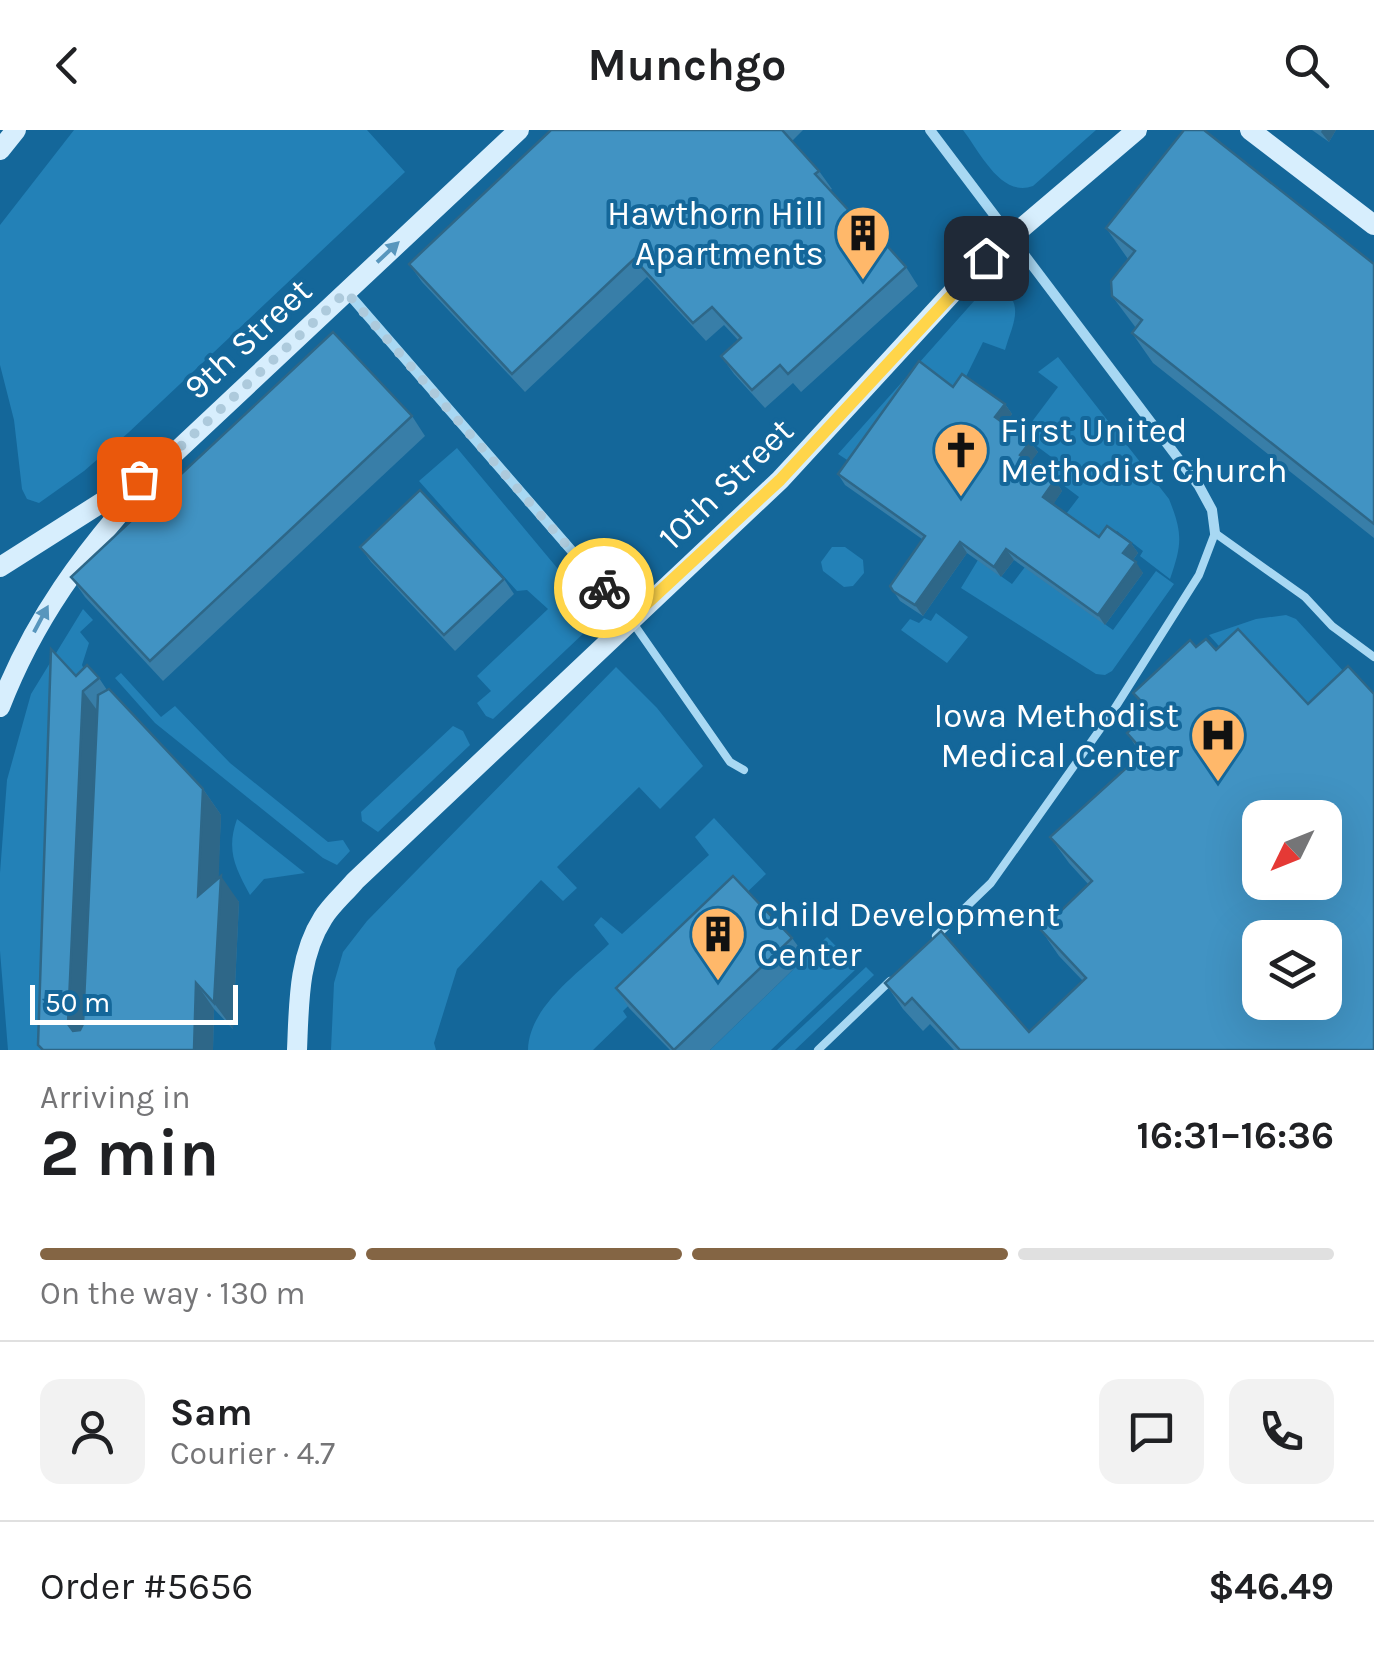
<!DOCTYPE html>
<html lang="en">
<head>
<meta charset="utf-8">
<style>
  body { margin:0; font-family:Karla,sans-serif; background:#f2f2f2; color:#202124; height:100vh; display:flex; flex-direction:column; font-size:38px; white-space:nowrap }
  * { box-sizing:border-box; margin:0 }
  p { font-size:32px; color:#757577 }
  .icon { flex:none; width:55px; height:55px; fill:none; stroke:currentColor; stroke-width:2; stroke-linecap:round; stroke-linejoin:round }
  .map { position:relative; height:920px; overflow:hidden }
  .panel { display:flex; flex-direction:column; background:#fff; flex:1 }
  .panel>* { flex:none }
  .needle { width:65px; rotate:227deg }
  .controls { position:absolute; left:1242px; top:670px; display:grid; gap:20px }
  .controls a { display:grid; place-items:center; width:100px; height:100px; border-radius:20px; background:#fff; box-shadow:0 10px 40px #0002; font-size:50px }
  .scale { position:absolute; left:30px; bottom:25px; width:208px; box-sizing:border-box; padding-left:10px; border:5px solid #fff; border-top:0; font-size:28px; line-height:35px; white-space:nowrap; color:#fff; -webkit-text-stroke:8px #14679a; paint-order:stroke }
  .pin { position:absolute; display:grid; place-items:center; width:85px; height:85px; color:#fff; margin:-42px; border-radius:20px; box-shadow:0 5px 15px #0006 }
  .courier { position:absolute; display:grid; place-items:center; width:100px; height:100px; margin:-50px; border:8px solid #ffd54a; border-radius:50%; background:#fff; color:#222; box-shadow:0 2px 12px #0007 }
  .headline em { font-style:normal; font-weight:700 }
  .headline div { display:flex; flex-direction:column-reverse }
  .headline { display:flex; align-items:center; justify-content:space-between; height:170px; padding:0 40px }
  h1 { font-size:65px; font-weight:700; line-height:75px }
  .bar { display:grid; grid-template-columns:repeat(4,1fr); gap:15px 10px; align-content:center; height:120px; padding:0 40px }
  .bar i { height:12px; border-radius:8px; background:#e0e0e0 }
  .bar .selected { background:#846544 }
  .bar p { grid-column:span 4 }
  .line { display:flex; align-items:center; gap:25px; padding:0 40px; border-top:2px solid #e0e0e0 }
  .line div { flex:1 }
  .round { display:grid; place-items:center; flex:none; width:105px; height:105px; border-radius:20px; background:#f2f2f2 }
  header { display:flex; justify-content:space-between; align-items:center; height:130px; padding:0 40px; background:#fff; font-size:45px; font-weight:700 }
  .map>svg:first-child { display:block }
  .green { fill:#2381b7 }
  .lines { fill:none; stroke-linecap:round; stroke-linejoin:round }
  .lane { stroke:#a8d8f3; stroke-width:8 }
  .street { stroke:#a8d8f3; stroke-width:10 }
  .secondary { stroke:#d7eefd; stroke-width:20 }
  .wall { fill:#387ea8 }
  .shaded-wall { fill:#2e6788 }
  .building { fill:#4193c3; stroke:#2e6788; stroke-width:2.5; fill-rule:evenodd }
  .oneway { fill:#5896bd }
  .done { stroke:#adcadc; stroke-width:10; stroke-dasharray:0 18 }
  .route { stroke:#ffd54a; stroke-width:12 }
  .labels { text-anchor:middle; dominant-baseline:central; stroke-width:8; stroke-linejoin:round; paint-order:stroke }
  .poi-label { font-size:35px; fill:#fff; stroke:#14679a; text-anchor:end }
  .street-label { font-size:35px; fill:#fff; stroke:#14679a }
</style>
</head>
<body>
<header><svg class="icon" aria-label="back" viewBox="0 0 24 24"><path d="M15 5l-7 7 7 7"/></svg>Munchgo<svg class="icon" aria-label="search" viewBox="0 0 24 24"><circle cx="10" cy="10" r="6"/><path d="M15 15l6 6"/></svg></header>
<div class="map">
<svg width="1374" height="920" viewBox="0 0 1374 920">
  <rect width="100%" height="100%" fill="#14679a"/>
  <!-- green -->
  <g class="green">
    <polygon points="74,0 367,0 405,42 128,303 84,341 39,373 27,369 22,359 14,290 0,235 0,95"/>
    <path d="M963 0H1096L1033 56C1001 68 980 22 963 0Z"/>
    <path d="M998 157C1027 172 1012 195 1005 220L983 212 957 265 858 337 838 324 983 161Z"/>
    <path d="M1058 227 1169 369C1183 404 1182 414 1170 449L1140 426 1143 421 1117 401 1107 414 1066 384 1079 367 1046 342 1054 329 1022 305 1058 257 1038 242Z"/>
    <polygon points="457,318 588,475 586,501 493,589 486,586 477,573 491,561 477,546 548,479 527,460 517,461 419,351"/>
    <polygon points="832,417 845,417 863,430 864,443 853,456 844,457 823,441 821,432"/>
    <polygon points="978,430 1012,454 1025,437 1113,500 1156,441 1174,454 1112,541 1105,545 1096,544 961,458"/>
    <polygon points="83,479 93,490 80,502 89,513 82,535 90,552 60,920 8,920 0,821 0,743 7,650 31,564"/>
    <polygon points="936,483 968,507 947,533 901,500 910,489 919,493 924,488 931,491"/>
    <polygon points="1286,485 1296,489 1364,564 1326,600 1235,534 1209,505 1256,489"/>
    <polygon points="616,537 657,578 703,636 660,679 639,657 557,737 577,758 563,771 541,750 457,839 434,913 436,920 331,920 334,853 343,822 367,791"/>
    <polygon points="121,543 161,587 175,576 230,633 328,712 343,710 350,721 337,735 323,728 155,593 115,548"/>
    <polygon points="453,596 463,601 470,615 378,702 362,691 361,682"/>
    <path d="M714 688 766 744 623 881 627 887 593 920H528C529 876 580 842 609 814L594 795 601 787 622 804 709 725 695 707Z"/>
    <path d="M237 689 305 743 264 749 250 765C235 737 226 720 237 689Z"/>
    <polygon points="827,807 857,838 771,920 710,920"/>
    <polygon points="866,837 874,845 795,920 777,920"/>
  </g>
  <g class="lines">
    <!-- lane -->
    <g class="lane">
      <polyline points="631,490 730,632 744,640"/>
      <polyline points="936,806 991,753 1113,581 1199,445 1215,403 1305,467 1332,496 1374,527"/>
      <polyline points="818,920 890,851"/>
    </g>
    <!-- street -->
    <g class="street">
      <polyline points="930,0 1199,356 1212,380 1215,403"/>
      <polyline points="347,162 631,489"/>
    </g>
    <!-- secondary -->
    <g class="secondary">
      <polyline points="1250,0 1374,95"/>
      <polyline points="0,20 16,0"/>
      <polyline points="0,437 164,333 519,0"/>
      <path d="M0 577C34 489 83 423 146 353"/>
      <path d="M297 920C299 875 298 827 323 788 331 775 345 763 355 751L780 350 976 137 1137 0"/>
    </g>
  </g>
  <!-- wall -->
  <g class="wall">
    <polygon points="551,0 803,0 792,11 819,41 832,59 830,60 878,112 906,137 918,156 801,262 793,253 765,278 734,244 721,226 738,210 724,195 706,211 647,147 525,262 422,152 409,134"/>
    <polygon points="1312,0 1336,0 1329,12"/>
    <polygon points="1106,98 1374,134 1374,408 1153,233 1132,203 1136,198 1112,166 1128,129"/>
    <polygon points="953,257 1005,274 1012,284 1005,294 1030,312 1038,322 1030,332 1055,350 1062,361 1053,374 1099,407 1131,413 1138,423 1133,430 1143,443 1105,495 1014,430 1001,447 967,423 923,486 900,471 890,456 922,409 845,355 838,344"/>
    <polygon points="412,286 425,306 163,551 85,467 71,447"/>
    <polygon points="360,417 504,449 514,464 455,521 371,432"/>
    <polygon points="1190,510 1374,920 954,920 930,894 923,901 903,879 885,853 1029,902 1083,851 1059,826 1041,800 1089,755 1069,733 1050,707 1141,624 1127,603 1138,593 1129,580 1139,571 1133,563"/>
    <polygon points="76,546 99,548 107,560 203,659 221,685 218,748 239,772 233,899 214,879 213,920 42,920 38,915"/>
    <polygon points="792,808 806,827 710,920 670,920 629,878 616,858"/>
  </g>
  <!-- shaded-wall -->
  <g class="shaded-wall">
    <polygon points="1322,0 1336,0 1329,12 1321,2"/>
    <polygon points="1005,274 1012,284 1003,298 995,287"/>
    <polygon points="1030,312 1038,322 1028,336 1020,325"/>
    <polygon points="1055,350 1062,361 1051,378 1043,367"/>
    <polygon points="960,412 967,423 923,486 915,475"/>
    <polygon points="1131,413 1138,423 1130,434 1123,423"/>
    <polygon points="1006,419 1014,430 1001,447 994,437"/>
    <polygon points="1136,432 1143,443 1105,495 1098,485"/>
    <polygon points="83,561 102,587 87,920 68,894"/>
    <polygon points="203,659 221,685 217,792 198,766"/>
    <polygon points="221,746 239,772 233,899 214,873"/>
    <polygon points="196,853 214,879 213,920 194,920"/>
  </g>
  <!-- building -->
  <g class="building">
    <polygon points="551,0 782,0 819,41 815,44 878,112 881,109 906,137 788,244 780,235 752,260 721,226 741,208 712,177 693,193 634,129 512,244 409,134"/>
    <polygon points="1184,0 1204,0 1374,134 1374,394 1132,203 1142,190 1112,166 1111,151 1135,121 1106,98"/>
    <polygon points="333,202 412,286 150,531 71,447"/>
    <polygon points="919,231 953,257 962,244 1005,274 995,287 1030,312 1020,325 1055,350 1043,367 1099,407 1107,396 1131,413 1123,423 1136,432 1098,485 1006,419 994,437 960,412 915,475 893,461 890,456 925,406 838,344"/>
    <polygon points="420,360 504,449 444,505 360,417"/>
    <path d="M1238 499 1308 574 1348 536 1374 564V920H960L912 868 905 875 885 853 941 801 1029 902 1086 848 1041 800 1092 751 1050 707 1144 622 1127 603 1140 591 1129 580 1140 570 1133 563 1190 510 1196 517 1206 509 1216 520ZM1260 688H1325V752H1260ZM1260 808H1325V872H1260Z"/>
    <polygon points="51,519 76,546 87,535 99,548 83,561 68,894 73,901 80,900 83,894 98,565 109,559 203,659 198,766 221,746 214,873 196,853 194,920 43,920 38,915"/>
    <polygon points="733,746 792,808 674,920 616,858"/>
  </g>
  <!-- one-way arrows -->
  <defs><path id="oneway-solid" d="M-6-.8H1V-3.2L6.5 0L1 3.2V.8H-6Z" transform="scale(2.5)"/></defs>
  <g class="oneway">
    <use href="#oneway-solid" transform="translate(388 122) rotate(-43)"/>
    <use href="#oneway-solid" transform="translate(41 489) rotate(-62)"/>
  </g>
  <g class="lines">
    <!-- done -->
    <polyline class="done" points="139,349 164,332 346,162 604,458"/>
    <!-- route -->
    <polyline class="route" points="604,458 630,489 780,350 986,128"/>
  </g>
  <!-- icons -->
  <defs>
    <g id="building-pin" transform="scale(2.875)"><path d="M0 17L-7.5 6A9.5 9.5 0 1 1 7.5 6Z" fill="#ffb86a" stroke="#14679a"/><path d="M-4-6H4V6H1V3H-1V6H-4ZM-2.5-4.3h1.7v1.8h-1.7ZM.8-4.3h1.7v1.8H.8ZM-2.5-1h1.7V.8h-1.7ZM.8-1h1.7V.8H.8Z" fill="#111"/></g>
    <g id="church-pin" transform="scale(2.875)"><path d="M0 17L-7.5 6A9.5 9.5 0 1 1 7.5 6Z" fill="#ffb86a" stroke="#14679a"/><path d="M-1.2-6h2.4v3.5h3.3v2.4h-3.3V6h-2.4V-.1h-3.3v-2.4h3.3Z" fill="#111"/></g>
    <g id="hospital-pin" transform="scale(2.875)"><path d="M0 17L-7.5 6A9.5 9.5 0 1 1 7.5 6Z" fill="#ffb86a" stroke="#14679a"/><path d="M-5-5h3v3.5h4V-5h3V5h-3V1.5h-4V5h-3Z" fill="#111"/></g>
  </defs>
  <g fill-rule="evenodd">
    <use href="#building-pin" x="863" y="103"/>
    <use href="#church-pin" x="961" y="320"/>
    <use href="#hospital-pin" x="1218" y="605"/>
    <use href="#building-pin" x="718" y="804"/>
  </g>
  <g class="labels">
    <!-- poi labels -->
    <g class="poi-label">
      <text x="824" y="83">Hawthorn Hill<tspan x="824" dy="40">Apartments</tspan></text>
      <text x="1000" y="300" text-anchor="start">First United<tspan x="1000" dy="40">Methodist Church</tspan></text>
      <text x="1179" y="585">Iowa Methodist<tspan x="1179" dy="40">Medical Center</tspan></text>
      <text x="757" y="784" text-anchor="start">Child Development<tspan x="757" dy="40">Center</tspan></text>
    </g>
    <!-- street labels -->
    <g class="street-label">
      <text transform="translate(248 209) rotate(-43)">9th Street</text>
      <text transform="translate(726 354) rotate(-44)">10th Street</text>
    </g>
  </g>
</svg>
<div class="controls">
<a><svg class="needle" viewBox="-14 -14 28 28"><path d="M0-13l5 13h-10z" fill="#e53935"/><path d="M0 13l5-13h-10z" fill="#757577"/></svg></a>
<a><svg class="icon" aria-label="layers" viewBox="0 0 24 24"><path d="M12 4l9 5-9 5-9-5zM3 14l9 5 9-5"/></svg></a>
</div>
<div class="scale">50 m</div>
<div class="pin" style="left:139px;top:349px;background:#ea580c"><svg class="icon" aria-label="bag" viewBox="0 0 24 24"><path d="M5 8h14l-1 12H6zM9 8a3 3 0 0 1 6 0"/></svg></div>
<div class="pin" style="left:986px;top:128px;background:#1f2937"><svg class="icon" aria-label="home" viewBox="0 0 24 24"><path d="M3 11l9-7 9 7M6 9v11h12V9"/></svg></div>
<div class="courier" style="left:604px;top:458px"><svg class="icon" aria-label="bike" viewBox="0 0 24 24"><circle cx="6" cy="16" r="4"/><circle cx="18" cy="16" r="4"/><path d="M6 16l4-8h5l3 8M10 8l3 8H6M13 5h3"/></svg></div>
</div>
<section class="panel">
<div class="headline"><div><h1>2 min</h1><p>Arriving in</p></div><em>16:31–16:36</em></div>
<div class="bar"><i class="selected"></i><i class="selected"></i><i class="selected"></i><i></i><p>On the way · 130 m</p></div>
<div class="line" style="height:180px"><a class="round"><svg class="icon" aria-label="person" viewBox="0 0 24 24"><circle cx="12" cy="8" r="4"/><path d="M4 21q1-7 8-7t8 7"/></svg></a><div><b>Sam</b><p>Courier · 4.7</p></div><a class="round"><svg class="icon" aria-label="chat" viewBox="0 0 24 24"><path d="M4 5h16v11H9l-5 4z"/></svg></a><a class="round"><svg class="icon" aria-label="phone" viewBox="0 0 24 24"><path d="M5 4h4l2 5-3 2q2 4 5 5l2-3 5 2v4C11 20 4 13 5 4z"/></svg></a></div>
<div class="line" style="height:130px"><div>Order #5656</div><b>$46.49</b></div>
</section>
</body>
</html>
